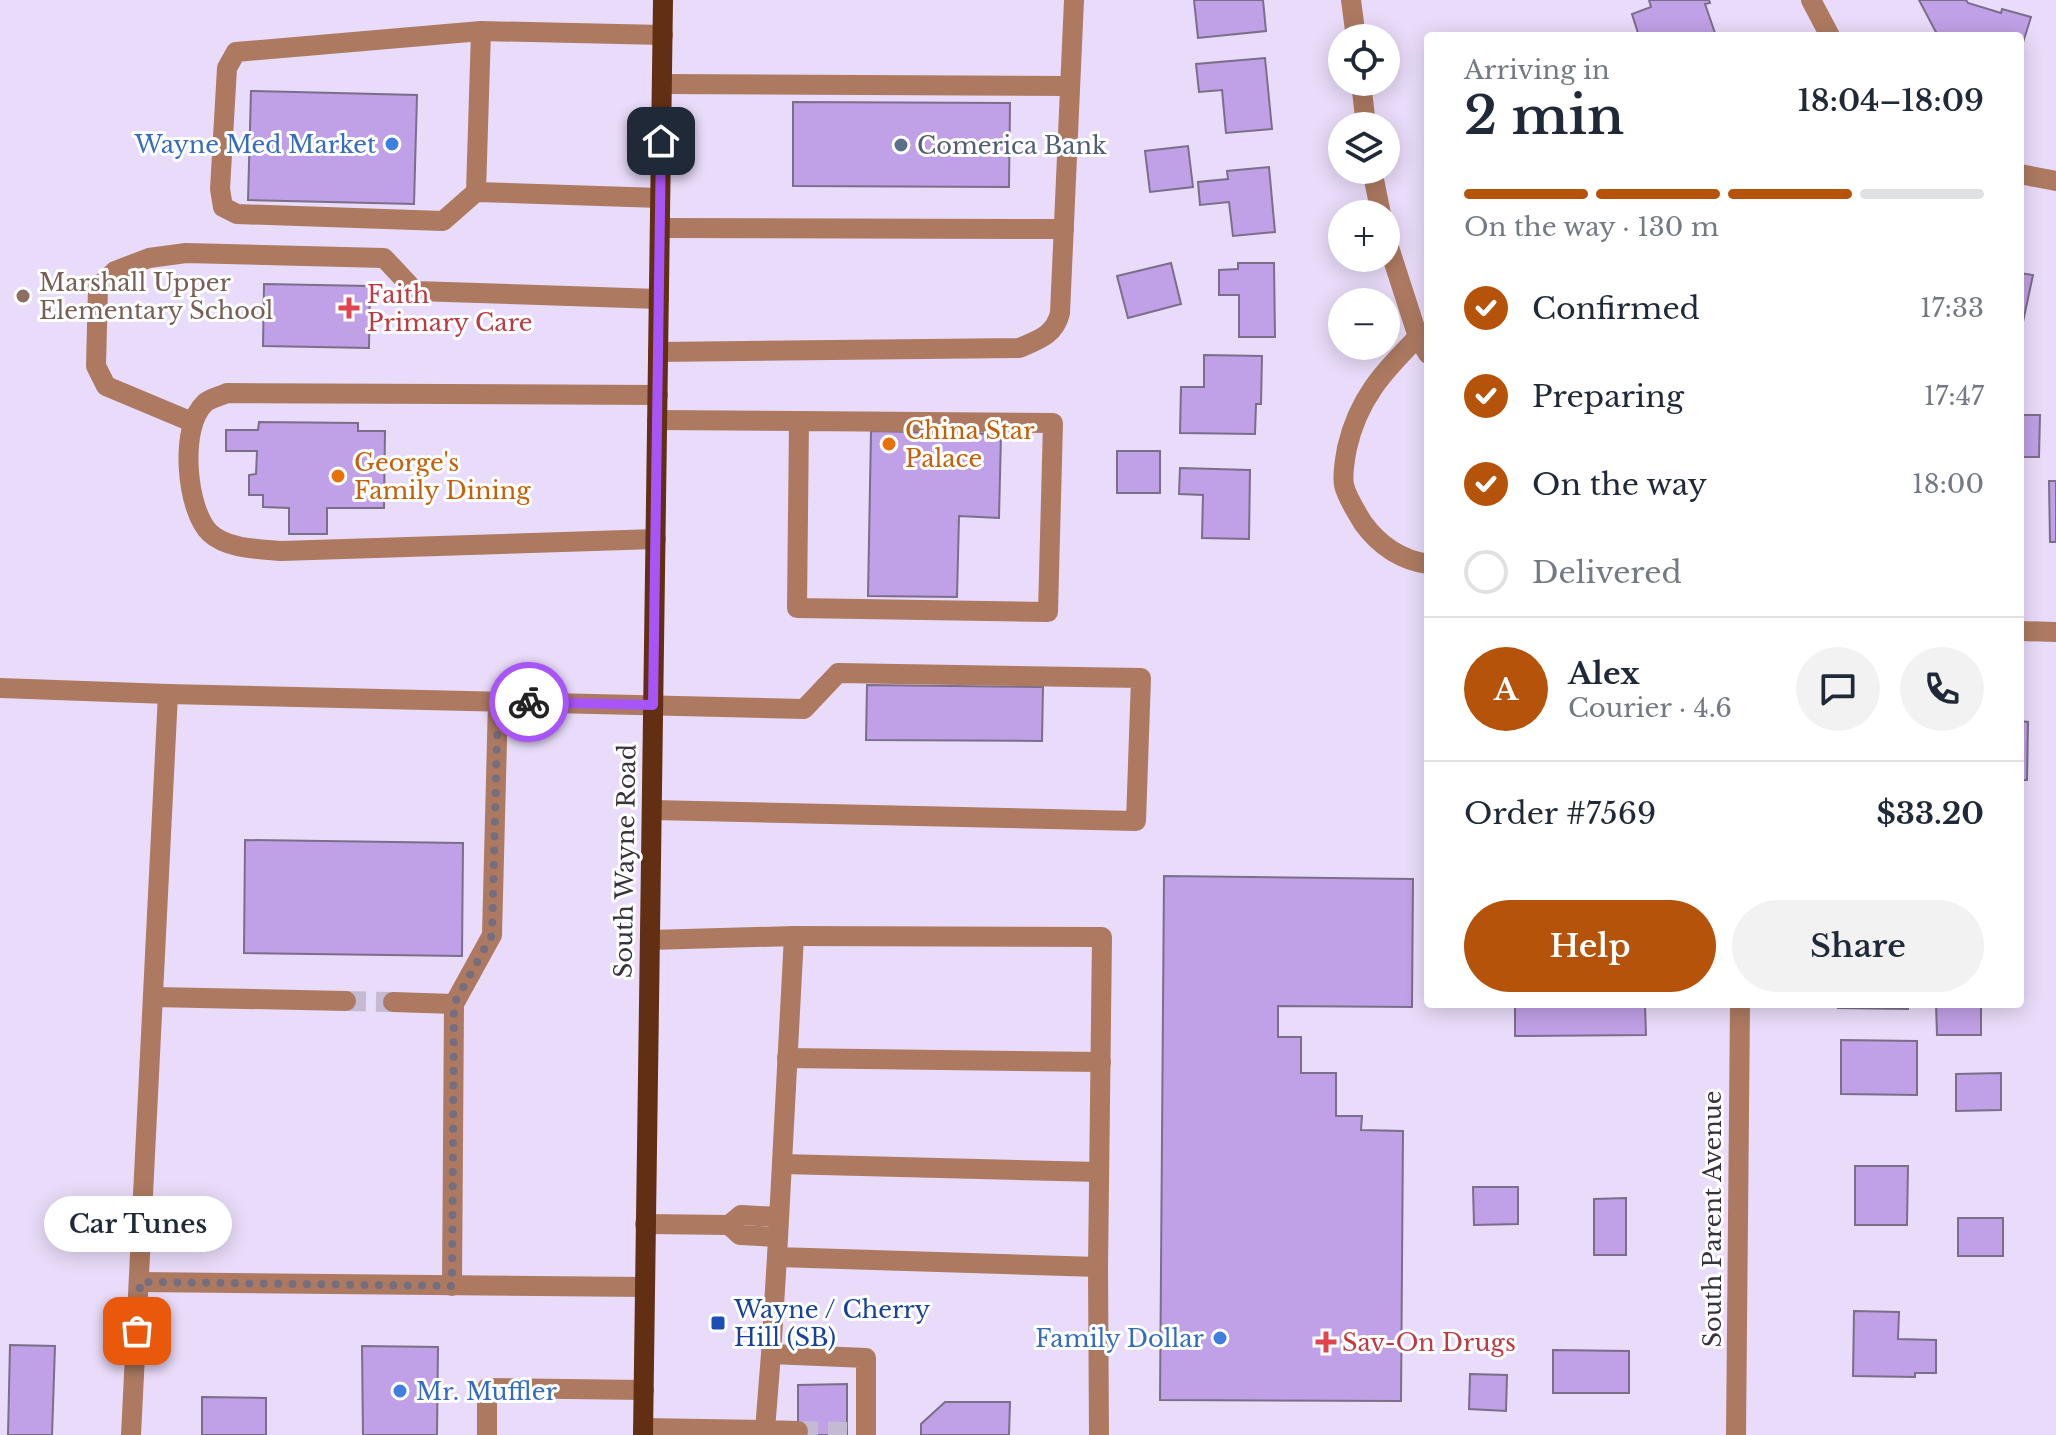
<!DOCTYPE html>
<html lang="en">
<head>
<meta charset="utf-8">
<style>
  body { margin:0; font-family:"Libre Baskerville",serif; background:#f2f2f3; color:#1f2937; height:100vh; display:flex; flex-direction:column; font-size:30px; white-space:nowrap }
  * { box-sizing:border-box; margin:0 }
  p { font-size:26px; color:#747a83 }
  .icon { flex:none; width:44px; height:44px; fill:none; stroke:currentColor; stroke-width:2; stroke-linecap:round; stroke-linejoin:round }
  .map { position:relative; flex:1; overflow:hidden }
  .drawer { position:absolute; left:1424px; top:32px; width:600px; height:976px; display:flex; flex-direction:column; background:#fff; border-radius:8px; box-shadow:0 4px 20px #0003 }
  .drawer>* { flex:none }
  .fabs { position:absolute; left:1328px; top:24px; display:grid; gap:16px }
  .fabs a { display:grid; place-items:center; width:72px; height:72px; border-radius:50%; background:#fff; box-shadow:0 4px 20px #0003; font-size:40px }
  .pin { position:absolute; display:grid; place-items:center; width:68px; height:68px; color:#fff; margin:-34px; border-radius:16px; box-shadow:0 4px 12px #0006 }
  .courier { position:absolute; display:grid; place-items:center; width:80px; height:80px; margin:-40px; border:6px solid #a855f7; border-radius:50%; background:#fff; color:#222; box-shadow:0 2px 10px #0007 }
  .bubble { position:absolute; height:56px; border-radius:28px; background:#fff; box-shadow:0 4px 20px #0003; font-size:26px; font-weight:600; line-height:56px; text-align:center }
  .head em { font-style:normal; font-weight:600 }
  .head div { display:flex; flex-direction:column-reverse }
  .head { display:flex; align-items:center; justify-content:space-between; height:136px; padding:0 40px }
  h1 { font-size:52px; font-weight:600; line-height:60px }
  .bar { display:grid; grid-template-columns:repeat(4,1fr); gap:12px 8px; align-content:center; height:96px; padding:0 40px }
  .bar i { height:10px; border-radius:6px; background:#e0e1e3 }
  .bar .current { background:#b45309 }
  .bar p { grid-column:span 4 }
  .line { display:flex; align-items:center; gap:20px; padding:0 40px; border-top:2px solid #e0e1e3 }
  .line div { flex:1 }
  .round { display:grid; place-items:center; flex:none; width:84px; height:84px; border-radius:42px; background:#f2f2f3 }
  ol { padding:0 40px; list-style:none }
  li { display:flex; align-items:center; gap:24px; height:88px }
  li p { margin-inline-start:auto }
  li .icon { padding:8px; border-radius:50%; background:#b45309; color:#fff; stroke-width:4 }
  li:last-child { color:#747a83 }
  li i { width:44px; height:44px; border:4px solid #e0e1e3; border-radius:50% }
  .action { display:flex; gap:16px; margin-top:auto; padding:16px 40px }
  .action a { flex:1; height:92px; border-radius:48px; background:#b45309; color:#fff; font-size:32px; font-weight:600; line-height:92px; text-align:center }
  .action a+a { background:#f2f2f3; color:#1f2937 }
  .map>svg:first-child { display:block }
  .building { fill:#c0a0e6; stroke:#7a6e89; stroke-width:2 }
  .lines { fill:none; stroke-linecap:round; stroke-linejoin:round }
  .minor-tunnel { stroke:#c5bad4; stroke-width:20; stroke-dasharray:20 10; stroke-linecap:butt }
  .minor { stroke:#ad7a61; stroke-width:20 }
  .major { stroke:#622f12; stroke-width:20 }
  .done { stroke:#756e7f; stroke-width:8; stroke-dasharray:0 14.4 }
  .route { stroke:#a855f7; stroke-width:10 }
  .shop-dot { fill:#3f7fe0; stroke:#fff; stroke-width:3 }
  .service-dot { fill:#5c6f8a; stroke:#fff; stroke-width:3 }
  .education-dot { fill:#8d6e63; stroke:#fff; stroke-width:3 }
  .health-dot { fill:#e0444e; stroke:#fff; stroke-width:3 }
  .food-dot { fill:#e8710a; stroke:#fff; stroke-width:3 }
  .transit-dot { fill:#1a4fb4; stroke:#fff; stroke-width:3 }
  .labels { text-anchor:middle; dominant-baseline:central; stroke-width:6; stroke-linejoin:round; paint-order:stroke }
  .shop-label { font-size:24px; fill:#366cbe; stroke:#fff; text-anchor:end }
  .service-label { font-size:24px; fill:#4e5e75; stroke:#fff; text-anchor:start }
  .education-label { font-size:24px; fill:#785e54; stroke:#fff; text-anchor:start }
  .health-label { font-size:24px; fill:#be3a42; stroke:#fff; text-anchor:start }
  .food-label { font-size:24px; fill:#c56008; stroke:#fff; text-anchor:start }
  .street-label { font-size:24px; fill:#37323d; stroke:#fff }
  .transit-label { font-size:24px; fill:#164399; stroke:#fff; text-anchor:start }
</style>
</head>
<body>
<div class="map">
<svg width="2056" height="1435" viewBox="0 0 2056 1435">
  <rect width="100%" height="100%" fill="#e9dcfa"/>
  <!-- building -->
  <g class="building">
    <polygon points="1194,0 1263,0 1266,31 1198,38"/>
    <polygon points="1649,0 1709,0 1710,3 1705,4 1715,33 1705,36 1639,36 1632,14 1651,7"/>
    <polygon points="1919,0 1966,0 1968,3 2001,13 2002,9 2031,17 2020,52 2020,36 1938,36"/>
    <polygon points="1265,58 1272,129 1226,133 1222,90 1199,92 1196,64"/>
    <polygon points="251,91 417,95 414,204 248,200"/>
    <polygon points="793,102 1010,103 1009,187 793,186"/>
    <polygon points="1188,146 1193,187 1150,192 1145,151"/>
    <polygon points="1269,167 1275,232 1233,236 1229,202 1200,205 1198,182 1228,179 1227,171"/>
    <polygon points="1171,263 1181,304 1128,318 1117,276"/>
    <polygon points="1238,263 1274,263 1275,337 1239,337 1239,295 1219,295 1219,270 1238,269"/>
    <polygon points="2020,273 2033,275 2020,336"/>
    <polygon points="264,284 370,286 369,348 263,346"/>
    <polygon points="1204,355 1262,356 1261,404 1256,404 1255,434 1180,433 1181,387 1204,387"/>
    <polygon points="2020,415 2040,415 2039,457 2020,457"/>
    <polygon points="259,422 358,423 358,431 385,431 384,508 327,508 327,534 289,534 289,508 263,507 263,495 249,495 249,475 256,474 257,451 226,451 226,430 258,430"/>
    <polygon points="871,431 1001,434 999,518 959,516 957,597 868,596"/>
    <rect x="1117" y="451" width="43" height="42"/>
    <polygon points="1180,468 1250,470 1249,539 1202,538 1203,495 1179,494"/>
    <polygon points="2049,481 2056,481 2056,542 2050,542"/>
    <polygon points="867,685 1043,687 1042,741 866,740"/>
    <polygon points="2020,721 2028,722 2027,780 2020,780"/>
    <polygon points="245,840 463,843 462,956 244,953"/>
    <polygon points="1164,876 1413,879 1412,1007 1278,1006 1278,1037 1301,1037 1301,1073 1336,1073 1336,1116 1362,1116 1361,1130 1403,1131 1401,1401 1160,1400"/>
    <polygon points="1515,1004 1645,1004 1646,1035 1515,1036"/>
    <polygon points="1837,1004 1908,1004 1908,1009 1838,1008"/>
    <polygon points="1936,1004 1981,1004 1981,1035 1937,1035"/>
    <polygon points="1841,1040 1917,1041 1917,1095 1841,1094"/>
    <polygon points="2001,1073 2001,1110 1956,1111 1956,1074"/>
    <polygon points="1855,1166 1908,1166 1907,1225 1855,1225"/>
    <polygon points="1473,1187 1518,1187 1518,1224 1474,1225"/>
    <polygon points="1626,1198 1626,1255 1594,1255 1594,1199"/>
    <rect x="1958" y="1218" width="45" height="38"/>
    <polygon points="1854,1311 1899,1312 1898,1339 1936,1340 1936,1373 1915,1373 1915,1377 1853,1376"/>
    <polygon points="10,1345 55,1346 52,1435 8,1435"/>
    <polygon points="362,1346 438,1347 437,1435 363,1435"/>
    <polygon points="1553,1350 1629,1351 1629,1393 1553,1393"/>
    <polygon points="1470,1374 1507,1375 1506,1411 1469,1409"/>
    <polygon points="847,1384 847,1435 798,1435 798,1385"/>
    <polygon points="202,1397 266,1398 266,1435 202,1435"/>
    <polygon points="945,1402 1010,1402 1009,1435 921,1435 921,1424"/>
  </g>
  <g class="lines">
    <!-- minor-tunnel -->
    <g class="minor-tunnel">
      <polyline points="346,1001 393,1002"/>
      <polyline points="798,1431 847,1432"/>
    </g>
    <!-- minor -->
    <g class="minor">
      <polyline points="1351,0 1356,38"/>
      <polyline points="1811,0 1830,36"/>
      <polyline points="1361,82 1366,126"/>
      <polyline points="662,84 1070,86"/>
      <polyline points="1372,170 1381,214"/>
      <polyline points="2020,174 2056,181"/>
      <polyline points="476,192 481,31"/>
      <polyline points="660,198 476,192 443,221 237,214 223,207 220,189 227,68 236,52 481,31 663,35"/>
      <polyline points="660,228 1064,229"/>
      <polyline points="1386,238 1418,337 1428,354"/>
      <path d="M1418 337C1383 372 1358 399 1347 448 1345 459 1342 474 1344 485 1347 498 1356 511 1363 523 1379 545 1401 560 1428 564"/>
      <path d="M658 352 1019 348C1038 340 1055 335 1060 313L1074 0"/>
      <polyline points="657,420 799,421"/>
      <polygon points="799,421 1053,423 1048,612 797,608"/>
      <polyline points="192,422 106,386 96,366 98,287 115,271 149,258 186,253 384,258 415,291 659,299"/>
      <path d="M656 539 281 551C259 549 227 549 210 533 186 510 179 426 205 403 210 398 221 396 227 393L658 395"/>
      <polyline points="2020,631 2056,632"/>
      <polyline points="0,688 168,694"/>
      <polyline points="794,936 1102,937 1098,1267"/>
      <polyline points="650,940 794,936 777,1257 1098,1267 1099,1435"/>
      <polyline points="154,997 346,1001"/>
      <polyline points="393,1002 454,1004"/>
      <polyline points="787,1058 1101,1062"/>
      <polyline points="782,1164 1099,1172"/>
      <polyline points="645,1224 729,1225 741,1215 779,1217"/>
      <polyline points="729,1225 740,1235 778,1237"/>
      <polyline points="140,1282 645,1287"/>
      <polyline points="452,1286 454,1004 492,935 498,701"/>
      <polyline points="771,1354 777,1257"/>
      <polyline points="643,1428 765,1430 765,1435"/>
      <polyline points="798,1431 765,1430 771,1354 866,1358 866,1435"/>
      <polyline points="131,1435 168,694 804,709 838,673 1141,678 1136,821 653,810"/>
      <polyline points="487,1435 487,1388 644,1390"/>
      <polyline points="1736,1435 1740,1004"/>
    </g>
    <!-- major -->
    <polyline class="major" points="643,1435 663,0"/>
  </g>
  <g class="lines">
    <!-- done -->
    <polyline class="done" points="137,1331 140,1282 452,1286 454,1004 492,935 498,701 529,702"/>
    <!-- route -->
    <polyline class="route" points="529,702 653,705 661,141"/>
  </g>
  <!-- markers -->
  <g class="shop-dot">
    <circle cx="392" cy="144" r="8"/>
    <circle cx="1220" cy="1338" r="8"/>
    <circle cx="400" cy="1391" r="8"/>
  </g>
  <circle class="service-dot" cx="901" cy="145" r="8"/>
  <circle class="education-dot" cx="23" cy="296" r="8"/>
  <g class="health-dot">
    <path d="M345 296h8v8h8v8h-8v8h-8v-8h-8v-8h8z"/>
    <path d="M1322 1330h8v8h8v8h-8v8h-8v-8h-8v-8h8z"/>
  </g>
  <g class="food-dot">
    <circle cx="889" cy="444" r="8"/>
    <circle cx="338" cy="476" r="8"/>
  </g>
  <rect class="transit-dot" x="710" y="1315" width="16" height="16" rx="4"/>
  <g class="labels">
    <!-- shop labels -->
    <g class="shop-label">
      <text x="376" y="144">Wayne Med Market</text>
      <text x="1204" y="1338">Family Dollar</text>
      <text x="416" y="1391" text-anchor="start">Mr. Muffler</text>
    </g>
    <!-- service labels -->
    <g class="service-label">
      <text x="917" y="145">Comerica Bank</text>
    </g>
    <!-- education labels -->
    <g class="education-label">
      <text x="39" y="282">Marshall Upper<tspan x="39" dy="28">Elementary School</tspan></text>
    </g>
    <!-- health labels -->
    <g class="health-label">
      <text x="367" y="294">Faith<tspan x="367" dy="28">Primary Care</tspan></text>
      <text x="1342" y="1342">Sav-On Drugs</text>
    </g>
    <!-- food labels -->
    <g class="food-label">
      <text x="905" y="430">China Star<tspan x="905" dy="28">Palace</tspan></text>
      <text x="354" y="462">George's<tspan x="354" dy="28">Family Dining</tspan></text>
    </g>
    <!-- street labels -->
    <g class="street-label">
      <text transform="translate(625 861) rotate(-89)">South Wayne Road</text>
      <text transform="translate(1712 1219) rotate(-90)">South Parent Avenue</text>
    </g>
    <!-- transit labels -->
    <g class="transit-label">
      <text x="734" y="1309">Wayne / Cherry<tspan x="734" dy="28">Hill (SB)</tspan></text>
    </g>
  </g>
</svg>
<div class="fabs">
<a><svg class="icon" aria-label="locate" viewBox="0 0 24 24"><circle cx="12" cy="12" r="6"/><path d="M12 2v4M12 18v4M2 12h4M18 12h4"/></svg></a>
<a><svg class="icon" aria-label="layers" viewBox="0 0 24 24"><path d="M12 4l9 5-9 5-9-5zM3 14l9 5 9-5"/></svg></a>
<a>+</a>
<a>−</a>
</div>
<div class="pin" style="left:137px;top:1331px;background:#ea580c"><svg class="icon" aria-label="bag" viewBox="0 0 24 24"><path d="M5 8h14l-1 12H6zM9 8a3 3 0 0 1 6 0"/></svg></div>
<div class="pin" style="left:661px;top:141px;background:#1f2937"><svg class="icon" aria-label="home" viewBox="0 0 24 24"><path d="M3 11l9-7 9 7M6 9v11h12V9"/></svg></div>
<div class="courier" style="left:529px;top:702px"><svg class="icon" aria-label="bike" viewBox="0 0 24 24"><circle cx="6" cy="16" r="4"/><circle cx="18" cy="16" r="4"/><path d="M6 16l4-8h5l3 8M10 8l3 8H6M13 5h3"/></svg></div>
<div class="bubble" style="left:44px;top:1196px;width:188px">Car Tunes</div>
<section class="drawer">
<div class="head"><div><h1>2 min</h1><p>Arriving in</p></div><em>18:04–18:09</em></div>
<div class="bar"><i class="current"></i><i class="current"></i><i class="current"></i><i></i><p>On the way · 130 m</p></div>
<ol>
<li><svg class="icon" aria-label="check" viewBox="0 0 24 24"><path d="M5 12l5 5 9-10"/></svg>Confirmed<p>17:33</p></li>
<li><svg class="icon" aria-label="check" viewBox="0 0 24 24"><path d="M5 12l5 5 9-10"/></svg>Preparing<p>17:47</p></li>
<li><svg class="icon" aria-label="check" viewBox="0 0 24 24"><path d="M5 12l5 5 9-10"/></svg>On the way<p>18:00</p></li>
<li><i></i>Delivered</li>
</ol>
<div class="line" style="height:144px"><b class="round" style="background:#b45309;color:#fff">A</b><div><b>Alex</b><p>Courier · 4.6</p></div><a class="round"><svg class="icon" aria-label="chat" viewBox="0 0 24 24"><path d="M4 5h16v11H9l-5 4z"/></svg></a><a class="round"><svg class="icon" aria-label="phone" viewBox="0 0 24 24"><path d="M5 4h4l2 5-3 2q2 4 5 5l2-3 5 2v4C11 20 4 13 5 4z"/></svg></a></div>
<div class="line" style="height:104px"><div>Order #7569</div><b>$33.20</b></div>
<div class="action"><a>Help</a><a>Share</a></div>
</section>
</div>
</body>
</html>
